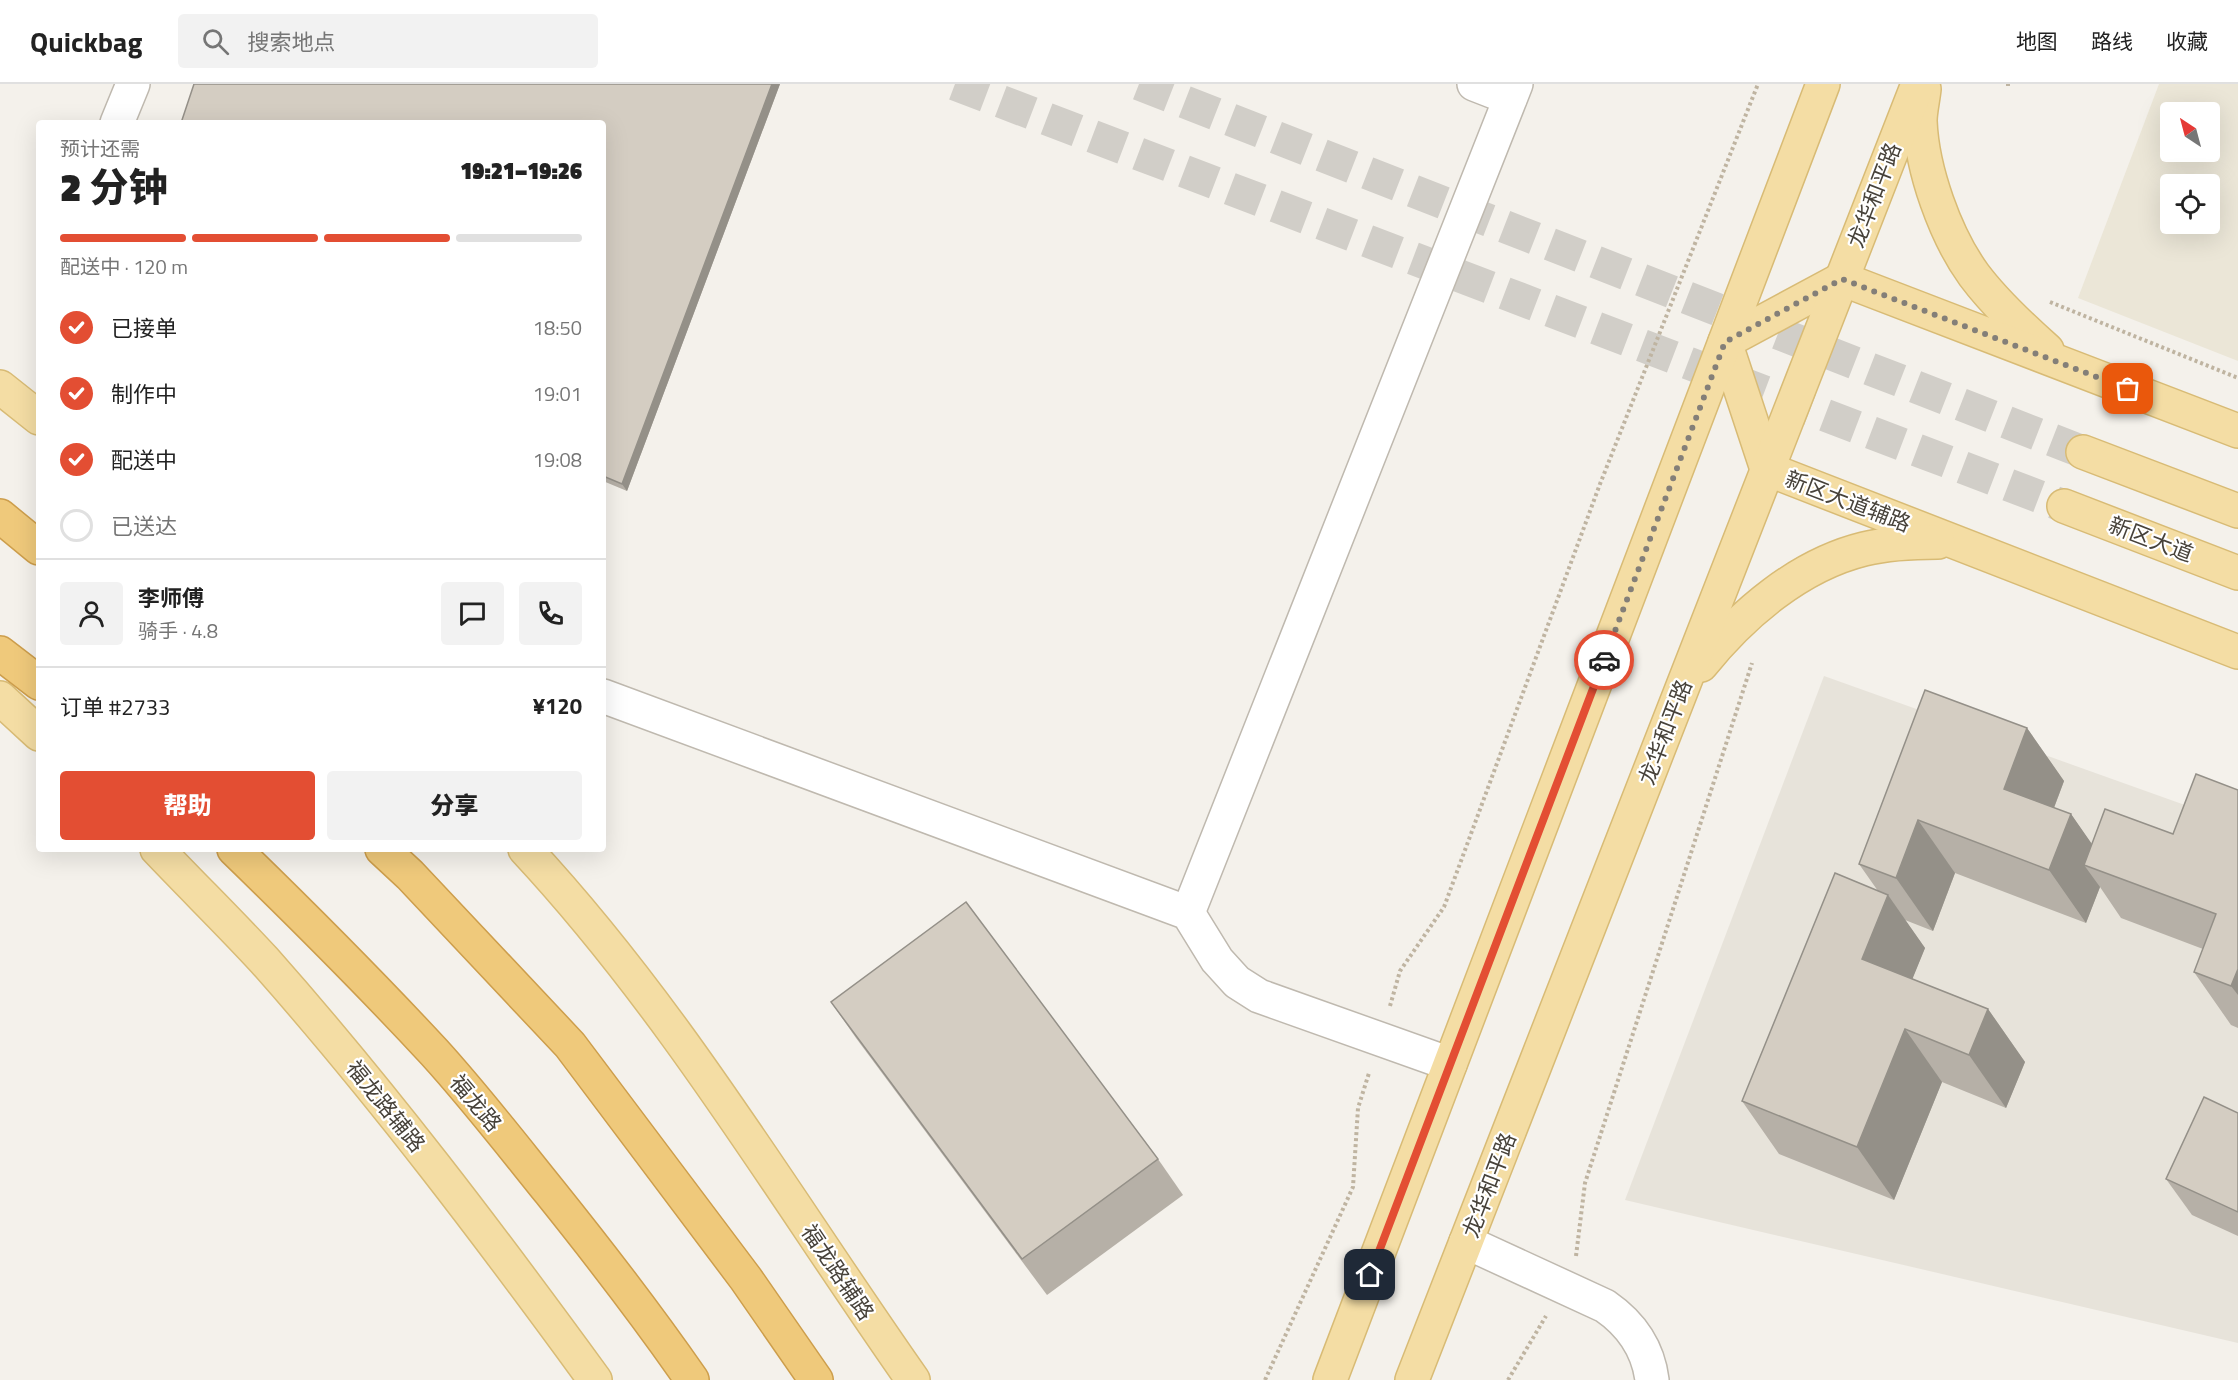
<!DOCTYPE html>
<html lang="zh">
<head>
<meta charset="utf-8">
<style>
  body { margin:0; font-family:"Titillium Web","Noto Sans SC",sans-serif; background:#f2f2f2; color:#222; height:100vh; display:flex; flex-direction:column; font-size:22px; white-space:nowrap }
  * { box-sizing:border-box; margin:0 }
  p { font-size:20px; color:#767676 }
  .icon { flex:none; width:33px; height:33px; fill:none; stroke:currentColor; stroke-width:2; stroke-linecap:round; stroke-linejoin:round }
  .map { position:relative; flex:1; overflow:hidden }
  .side { position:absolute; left:36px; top:36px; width:570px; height:732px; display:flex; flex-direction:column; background:#fff; border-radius:6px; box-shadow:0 6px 24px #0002 }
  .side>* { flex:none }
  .needle { width:39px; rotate:324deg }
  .fabs { position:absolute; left:2160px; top:18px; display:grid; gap:12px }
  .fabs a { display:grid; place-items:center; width:60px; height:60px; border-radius:6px; background:#fff; box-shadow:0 6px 24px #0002; font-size:30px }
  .pin { position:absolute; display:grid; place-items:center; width:51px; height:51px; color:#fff; margin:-26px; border-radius:12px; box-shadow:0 3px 9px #0006 }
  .courier { position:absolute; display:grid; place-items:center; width:60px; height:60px; margin:-30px; border:4px solid #e34e33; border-radius:50%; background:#fff; color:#222; box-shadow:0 2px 8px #0007 }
  .summary em { font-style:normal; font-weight:800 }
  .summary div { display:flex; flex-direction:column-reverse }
  .summary { display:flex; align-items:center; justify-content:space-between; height:102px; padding:0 24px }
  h1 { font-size:39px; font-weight:800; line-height:45px }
  .bar { display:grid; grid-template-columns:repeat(4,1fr); gap:9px 6px; align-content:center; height:72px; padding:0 24px }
  .bar i { height:8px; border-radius:4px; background:#e0e0e0 }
  .bar .on { background:#e34e33 }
  .bar p { grid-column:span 4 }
  .line { display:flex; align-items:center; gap:15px; padding:0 24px; border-top:2px solid #e0e0e0 }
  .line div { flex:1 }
  .round { display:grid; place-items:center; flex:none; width:63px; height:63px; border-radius:6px; background:#f2f2f2 }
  ol { padding:0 24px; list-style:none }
  li { display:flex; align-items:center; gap:18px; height:66px }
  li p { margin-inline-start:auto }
  li .icon { padding:6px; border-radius:50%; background:#e34e33; color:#fff; stroke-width:4 }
  li:last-child { color:#767676 }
  li i { width:33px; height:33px; border:3px solid #e0e0e0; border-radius:50% }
  .button { display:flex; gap:12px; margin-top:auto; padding:12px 24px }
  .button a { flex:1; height:69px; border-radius:6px; background:#e34e33; color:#fff; font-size:24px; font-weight:800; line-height:69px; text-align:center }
  .button a+a { background:#f2f2f2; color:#222 }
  header { display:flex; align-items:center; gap:36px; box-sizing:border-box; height:84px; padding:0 30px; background:#fff; border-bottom:2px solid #e0e0e0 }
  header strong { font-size:28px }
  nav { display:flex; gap:33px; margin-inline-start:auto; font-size:21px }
  .search { width:420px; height:54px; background:#f2f2f2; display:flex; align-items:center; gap:15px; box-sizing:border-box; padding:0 21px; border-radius:6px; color:#767676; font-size:22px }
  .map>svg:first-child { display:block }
  .residential { fill:#e7e3da }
  .education { fill:#ebe6d7; fill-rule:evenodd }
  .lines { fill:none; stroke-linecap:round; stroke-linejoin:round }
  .major-tunnel { stroke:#d1cec8; stroke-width:33; stroke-dasharray:33 16; stroke-linecap:butt }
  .minor-casing { stroke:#bfb9af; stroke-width:36 }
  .major-casing { stroke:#d8bb75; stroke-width:36 }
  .highway-casing { stroke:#cd9e4c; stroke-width:36 }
  .path { stroke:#bfb4a1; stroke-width:4; stroke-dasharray:3 3; stroke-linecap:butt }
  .minor { stroke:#fff; stroke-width:33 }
  .major { stroke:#f4dda4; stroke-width:33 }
  .highway { stroke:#efc97b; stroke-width:33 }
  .wall { fill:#b6b0a7 }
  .shaded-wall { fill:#949088 }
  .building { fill:#d4cdc2; stroke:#949088; stroke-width:1.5 }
  .done { stroke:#847f78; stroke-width:6; stroke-dasharray:0 10.8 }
  .route { stroke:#e34e33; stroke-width:8 }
  .labels { text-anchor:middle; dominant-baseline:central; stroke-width:4.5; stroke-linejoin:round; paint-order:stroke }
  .street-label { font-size:22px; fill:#47423a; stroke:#fff }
</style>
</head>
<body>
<header>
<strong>Quickbag</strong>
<div class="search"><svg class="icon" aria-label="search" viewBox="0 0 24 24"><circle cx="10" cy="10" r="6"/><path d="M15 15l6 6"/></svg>搜索地点</div>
<nav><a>地图</a><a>路线</a><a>收藏</a></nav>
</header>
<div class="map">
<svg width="2238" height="1296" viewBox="0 0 2238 1296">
  <rect width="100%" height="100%" fill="#f4f1eb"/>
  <!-- residential -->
  <polygon class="residential" points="1824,592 2238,740 2238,1259 1625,1116"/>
  <!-- education -->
  <path class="education" d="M2159 0H2238V277L2078 214ZM2170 28H2210V68H2170ZM2170 100H2210V140H2170Z"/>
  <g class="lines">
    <!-- major-tunnel -->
    <g class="major-tunnel">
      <polyline points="955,0 2064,422"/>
      <polyline points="1139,0 2083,368"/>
    </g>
    <!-- minor casing -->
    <g class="minor-casing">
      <g id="minor">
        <polyline points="1474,0 1510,14"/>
        <polyline points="117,39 133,0"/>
        <polyline points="603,612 1188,829 1217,876 1237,898 1259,912 1450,980"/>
        <polyline points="1188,829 1516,0"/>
        <path d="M1466 1158 1605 1222C1631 1240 1648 1264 1652 1296"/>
      </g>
    </g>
    <!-- major casing -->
    <g class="major-casing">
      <g id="major">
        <path d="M1924 5C1923 15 1920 27 1920 37 1922 86 1945 151 1974 191 1995 219 2021 243 2047 266"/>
        <polyline points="0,303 39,334"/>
        <polyline points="2238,347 1842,195 1725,258 1767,385 2238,568"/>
        <polyline points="2083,368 2238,427"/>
        <polyline points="2064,422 2238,489"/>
        <path d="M1701 581C1742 530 1799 481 1864 465 1889 459 1913 458 1938 458"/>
        <polyline points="0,614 39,650"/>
        <path d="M157 765C192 802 229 838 264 876 382 1009 490 1152 595 1296"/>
        <path d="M525 765C675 926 787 1117 913 1296"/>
        <polyline points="1330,1296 1823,0"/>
        <polyline points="1412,1296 1918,0"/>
      </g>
    </g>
    <!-- highway casing -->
    <g class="highway-casing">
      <g id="highway">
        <polyline points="0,432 39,464"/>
        <polyline points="0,569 39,599"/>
        <path d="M234 765C302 831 369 898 434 968 475 1013 512 1061 550 1108 599 1169 647 1231 692 1296"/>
        <polyline points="382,765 410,791 570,961 746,1195 816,1296"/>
      </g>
    </g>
    <!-- path -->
    <g class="path">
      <polyline points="2008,2 2008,0"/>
      <polyline points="2050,218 2238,294"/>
      <polyline points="1390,922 1400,887 1444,823 1600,400 1758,0"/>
      <polyline points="1576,1172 1585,1099 1752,579"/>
      <polyline points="1265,1296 1353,1103 1358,1024 1369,989"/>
      <polyline points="1508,1296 1546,1232"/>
    </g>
    <!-- minor -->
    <use href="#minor" class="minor"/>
    <!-- major -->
    <use href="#major" class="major"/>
    <!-- highway -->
    <use href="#highway" class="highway"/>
  </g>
  <!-- wall -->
  <g class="wall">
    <polygon points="194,0 780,0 627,407 603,397 603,39"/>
    <polygon points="2027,644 2064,697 2054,724 2071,730 2092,761 2173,750 2238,706 2238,944 2231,941 2194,888 2203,865 2121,834 2100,803 2086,839 1955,789 1933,847 1905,836 1925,864 1912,895 1988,925 2025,978 2006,1024 1942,998 1894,1116 1779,1070 1742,1017 1878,807 1859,780"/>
    <polygon points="831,918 1158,1075 1183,1111 1047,1211 856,954"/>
    <polygon points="2238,1029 2238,1152 2192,1131 2166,1095"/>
  </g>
  <!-- shaded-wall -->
  <g class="shaded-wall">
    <polygon points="772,0 780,0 627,407 622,400"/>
    <polygon points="2027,644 2064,697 2041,758 2004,705"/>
    <polygon points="2071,730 2108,783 2084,781 2100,803 2086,839 2049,786"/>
    <polygon points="1918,736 1955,789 1933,847 1896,794"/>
    <polygon points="1888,811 1925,864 1899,928 1862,875"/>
    <polygon points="2238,885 2238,911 2231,902"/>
    <polygon points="1988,925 2025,978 2006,1024 1969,971"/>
    <polygon points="1905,945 1942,998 1894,1116 1857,1063"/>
  </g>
  <!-- building -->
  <g class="building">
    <polygon points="194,0 772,0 622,400 603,392 603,39 181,39"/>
    <polygon points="1925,606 2027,644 2004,705 2071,730 2049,786 1918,736 1896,794 1859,780"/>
    <polygon points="2196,690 2238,706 2238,885 2231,902 2194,888 2216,830 2084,781 2105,725 2173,750"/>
    <polygon points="1835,789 1888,811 1862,875 1988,925 1969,971 1905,945 1857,1063 1742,1017"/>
    <polygon points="966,818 1158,1075 1022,1175 831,918"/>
    <polygon points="2204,1013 2238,1029 2238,1128 2166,1095"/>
  </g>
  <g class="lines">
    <!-- done -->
    <polyline class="done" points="1604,576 1725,258 1842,195 2128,305"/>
    <!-- route -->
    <polyline class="route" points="1370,1191 1604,576"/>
  </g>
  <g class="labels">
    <!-- street labels -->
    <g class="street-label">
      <text transform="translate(1874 111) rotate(-69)">龙华和平路</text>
      <text transform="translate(1848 417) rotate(21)">新区大道辅路</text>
      <text transform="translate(2151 455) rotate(21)">新区大道</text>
      <text transform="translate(1665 648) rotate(-69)">龙华和平路</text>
      <text transform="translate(476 1019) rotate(50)">福龙路</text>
      <text transform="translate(386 1022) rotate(51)">福龙路辅路</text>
      <text transform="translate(1489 1101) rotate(-69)">龙华和平路</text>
      <text transform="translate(838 1188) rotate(56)">福龙路辅路</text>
    </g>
  </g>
</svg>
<div class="fabs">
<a><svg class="needle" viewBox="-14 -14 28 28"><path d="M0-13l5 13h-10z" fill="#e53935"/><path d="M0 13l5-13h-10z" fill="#767676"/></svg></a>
<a><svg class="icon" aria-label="locate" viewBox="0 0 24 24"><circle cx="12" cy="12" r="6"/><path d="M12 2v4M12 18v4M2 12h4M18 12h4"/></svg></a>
</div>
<div class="pin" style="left:2128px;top:305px;background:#ea580c"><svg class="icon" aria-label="bag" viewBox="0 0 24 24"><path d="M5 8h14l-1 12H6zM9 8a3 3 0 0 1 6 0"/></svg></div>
<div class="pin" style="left:1370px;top:1191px;background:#1f2937"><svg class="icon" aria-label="home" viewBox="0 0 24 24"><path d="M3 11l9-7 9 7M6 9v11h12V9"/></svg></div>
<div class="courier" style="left:1604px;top:576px"><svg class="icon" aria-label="car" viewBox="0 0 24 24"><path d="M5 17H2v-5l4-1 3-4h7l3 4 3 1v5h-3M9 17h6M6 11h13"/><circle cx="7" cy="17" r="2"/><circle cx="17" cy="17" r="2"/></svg></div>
<section class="side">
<div class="summary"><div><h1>2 分钟</h1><p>预计还需</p></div><em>19:21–19:26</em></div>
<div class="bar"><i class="on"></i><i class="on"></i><i class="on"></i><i></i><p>配送中 · 120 m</p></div>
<ol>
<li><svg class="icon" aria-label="check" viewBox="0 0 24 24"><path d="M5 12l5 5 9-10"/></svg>已接单<p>18:50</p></li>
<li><svg class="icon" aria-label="check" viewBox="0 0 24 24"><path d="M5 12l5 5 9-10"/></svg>制作中<p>19:01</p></li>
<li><svg class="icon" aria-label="check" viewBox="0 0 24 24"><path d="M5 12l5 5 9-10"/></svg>配送中<p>19:08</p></li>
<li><i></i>已送达</li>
</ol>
<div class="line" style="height:108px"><a class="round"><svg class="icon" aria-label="person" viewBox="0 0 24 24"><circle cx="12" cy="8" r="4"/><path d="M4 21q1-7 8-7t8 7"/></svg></a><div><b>李师傅</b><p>骑手 · 4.8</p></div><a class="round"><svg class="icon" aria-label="chat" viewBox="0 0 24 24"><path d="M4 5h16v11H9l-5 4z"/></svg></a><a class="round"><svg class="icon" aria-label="phone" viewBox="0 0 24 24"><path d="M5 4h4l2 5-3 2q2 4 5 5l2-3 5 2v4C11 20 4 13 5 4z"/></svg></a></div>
<div class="line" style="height:78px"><div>订单 #2733</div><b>¥120</b></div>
<div class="button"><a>帮助</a><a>分享</a></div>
</section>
</div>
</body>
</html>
